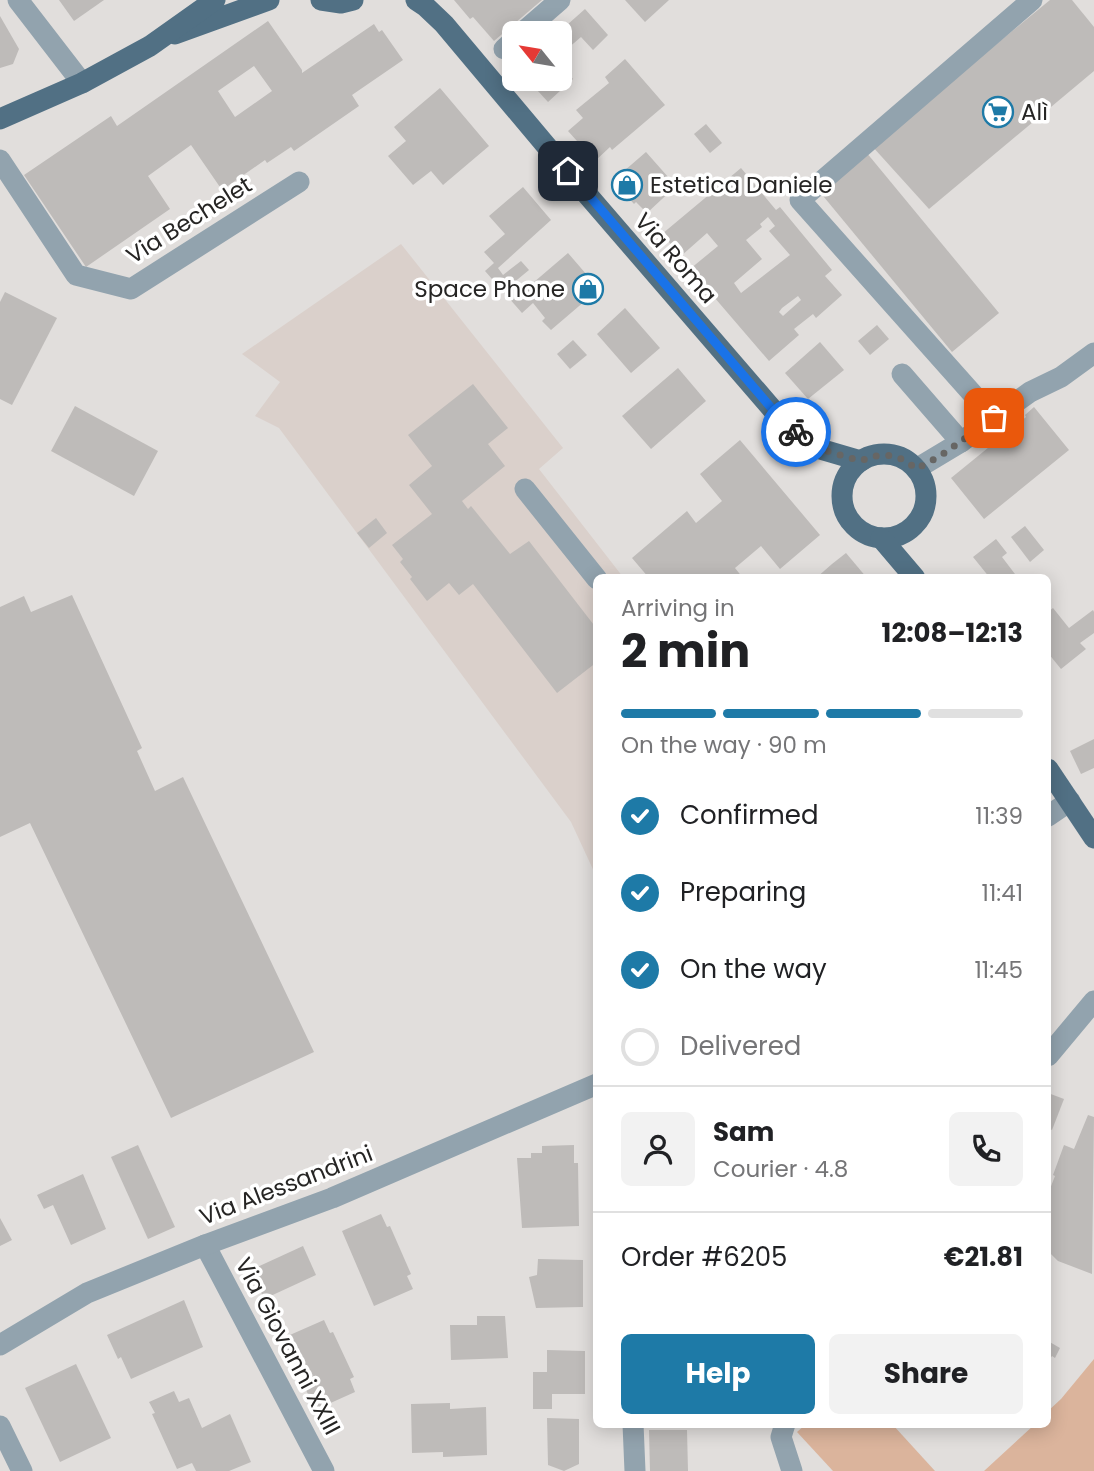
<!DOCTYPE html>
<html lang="en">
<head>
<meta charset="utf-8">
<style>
  body { margin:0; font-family:Poppins,sans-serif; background:#f2f2f2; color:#202124; height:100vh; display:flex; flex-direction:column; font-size:26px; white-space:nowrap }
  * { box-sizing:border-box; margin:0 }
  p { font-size:23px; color:#757577 }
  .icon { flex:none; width:38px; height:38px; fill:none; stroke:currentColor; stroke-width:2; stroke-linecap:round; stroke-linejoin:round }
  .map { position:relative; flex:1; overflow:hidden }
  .sheet { position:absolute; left:593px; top:574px; width:458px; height:854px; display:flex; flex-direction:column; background:#fff; border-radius:10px; box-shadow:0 4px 18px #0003 }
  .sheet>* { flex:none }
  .needle { width:46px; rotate:300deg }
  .tools { position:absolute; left:502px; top:21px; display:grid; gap:14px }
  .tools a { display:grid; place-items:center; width:70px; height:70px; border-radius:10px; background:#fff; box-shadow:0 4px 18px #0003; font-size:35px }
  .pin { position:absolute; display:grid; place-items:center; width:60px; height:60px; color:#fff; margin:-30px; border-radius:14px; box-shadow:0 4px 10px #0006 }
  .courier { position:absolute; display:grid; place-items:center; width:70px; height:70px; margin:-35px; border:5px solid #1a73e8; border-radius:50%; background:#fff; color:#222; box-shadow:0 2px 9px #0007 }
  .overview em { font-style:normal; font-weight:700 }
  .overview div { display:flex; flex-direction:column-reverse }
  .overview { display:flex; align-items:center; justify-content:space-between; height:119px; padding:0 28px }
  h1 { font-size:46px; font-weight:700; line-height:52px }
  .bar { display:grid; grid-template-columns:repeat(4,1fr); gap:10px 7px; align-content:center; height:84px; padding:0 28px }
  .bar i { height:9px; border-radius:5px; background:#e0e0e0 }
  .bar .selected { background:#1e7aa7 }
  .bar p { grid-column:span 4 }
  .line { display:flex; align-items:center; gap:18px; padding:0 28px; border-top:2px solid #e0e0e0 }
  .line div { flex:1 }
  .round { display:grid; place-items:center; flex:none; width:74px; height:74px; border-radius:10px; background:#f2f2f2 }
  ol { padding:0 28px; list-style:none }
  li { display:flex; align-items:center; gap:21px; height:77px }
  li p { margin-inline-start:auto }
  li .icon { padding:7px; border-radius:50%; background:#1e7aa7; color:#fff; stroke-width:4 }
  li:last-child { color:#757577 }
  li i { width:38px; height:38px; border:4px solid #e0e0e0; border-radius:50% }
  .action { display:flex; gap:14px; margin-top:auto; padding:14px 28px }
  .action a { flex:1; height:80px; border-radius:10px; background:#1e7aa7; color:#fff; font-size:28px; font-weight:700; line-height:80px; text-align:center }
  .action a+a { background:#f2f2f2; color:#202124 }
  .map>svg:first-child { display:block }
  .built { fill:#dad0cb }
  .green { fill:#dbb49c }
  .building { fill:#bebbb9; fill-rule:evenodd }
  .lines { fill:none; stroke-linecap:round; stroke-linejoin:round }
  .minor { stroke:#92a3ae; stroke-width:21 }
  .major { stroke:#517084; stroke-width:21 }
  .done { stroke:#676664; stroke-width:7; stroke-dasharray:0 12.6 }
  .route { stroke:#1a73e8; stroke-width:9 }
  .labels { text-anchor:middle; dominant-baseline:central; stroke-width:7; stroke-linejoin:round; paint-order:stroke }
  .poi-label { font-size:23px; fill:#262524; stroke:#fff; text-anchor:start }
  .street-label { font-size:23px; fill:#262524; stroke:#fff }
</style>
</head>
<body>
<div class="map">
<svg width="1094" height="1471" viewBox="0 0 1094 1471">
  <rect width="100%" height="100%" fill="#e1dedc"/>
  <!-- built -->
  <polygon class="built" points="401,244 563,448 539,469 623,577 597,578 597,878 571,822 279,428 255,416 280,382 242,354"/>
  <!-- green -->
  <g class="green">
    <polygon points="1094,1359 1094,1471 984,1471 1034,1425 1048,1424 1048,1411 1061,1399"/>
    <polygon points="805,1425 893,1425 935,1471 833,1471 797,1432"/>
  </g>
  <!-- building -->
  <g class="building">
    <polygon points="59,0 104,0 74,21"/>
    <polygon points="454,0 542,0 494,41 473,17 470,19"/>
    <polygon points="625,0 669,0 645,22"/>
    <polygon points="1050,0 1072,0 1094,27 1094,71 929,209 872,146"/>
    <polygon points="585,9 608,35 593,50 581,37 560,55 560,33 558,33"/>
    <polygon points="0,16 19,49 13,64 0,68"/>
    <path d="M268 21 302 70V73L374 24 379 32 382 30 403 60 352 95 359 106 294 151 291 147 267 163 265 160 222 190 191 145 148 176 170 209 86 267 24 175 111 116 117 126ZM254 66 272 91 235 117 218 91Z"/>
    <polygon points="625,59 665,105 612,150 610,147 595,161 568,131 583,118 576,110 609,83 605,77"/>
    <polygon points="560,63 573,79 548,102 527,79 560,79"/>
    <polygon points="440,88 489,146 443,185 431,171 413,185 388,156 406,141 394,127"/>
    <polygon points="706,124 722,143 710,153 694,134"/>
    <polygon points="646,152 676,186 647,213 636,202 634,204 617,185 629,175 624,171"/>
    <polygon points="866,152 999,313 952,352 819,191"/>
    <path d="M741 168 776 210 780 207 832 270 825 276 842 295 816 318 813 314 794 329 799 335 769 361 690 269 718 246 707 233 681 256 662 234ZM768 217 775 226 769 231 790 255 741 293 734 283 762 259 746 240 762 227 760 224ZM798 296 801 300 783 316 779 312 782 308Z"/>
    <polygon points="523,187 551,220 498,268 503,275 521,261 529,270 512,284 520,294 568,253 599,289 551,330 542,321 545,318 533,303 522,313 485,271 494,263 484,252 505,234 489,216"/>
    <polygon points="5,292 57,318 12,405 0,399 0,302"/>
    <polygon points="625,308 660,348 631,373 597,334"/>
    <polygon points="877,325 889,339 870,355 858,341"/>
    <polygon points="573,340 587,355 570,369 557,354"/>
    <polygon points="820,342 844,370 808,399 785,373"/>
    <polygon points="678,368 706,401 651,449 622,416"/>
    <polygon points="473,384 508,428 488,444 505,466 462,501 468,509 471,506 510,554 529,541 597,629 597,662 557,693 473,584 459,595 449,583 427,601 410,579 412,577 400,562 403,559 392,545 432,514 409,485 432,466 408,435"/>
    <polygon points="75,406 158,451 134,496 51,451"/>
    <polygon points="1034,407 1069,450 984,519 951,478 1026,417 1025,415"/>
    <polygon points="740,440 820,535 780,569 761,546 735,568 743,578 649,578 632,558 687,511 696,523 722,501 700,474"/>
    <polygon points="376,518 387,533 369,548 357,533"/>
    <polygon points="1025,526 1044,550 1030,562 1011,537"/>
    <polygon points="996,539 1007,553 1002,557 1018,578 990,578 973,557"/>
    <polygon points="846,553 867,578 816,578 832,564"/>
    <polygon points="72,595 142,748 137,751 155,791 183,777 314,1052 171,1118 30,823 0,837 0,607 24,596 31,612"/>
    <polygon points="1053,608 1069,628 1093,610 1094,612 1094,633 1080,643 1086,649 1061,669 1048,653 1048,612"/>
    <polygon points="1094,739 1094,768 1081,774 1070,751"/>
    <polygon points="1048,1093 1064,1099 1052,1130 1048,1128"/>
    <polygon points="1088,1115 1094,1117 1092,1274 1058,1261 1048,1251 1048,1194 1055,1176 1053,1175 1064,1145 1074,1149"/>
    <polygon points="138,1145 175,1227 148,1239 111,1157"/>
    <polygon points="574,1145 574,1163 578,1163 579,1226 522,1228 517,1158 531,1158 531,1153 542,1153 542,1146"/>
    <polygon points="83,1174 106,1229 71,1245 53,1205 44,1209 37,1195"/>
    <polygon points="381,1214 387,1227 390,1226 411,1274 407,1276 413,1289 374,1306 342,1231"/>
    <polygon points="0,1218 12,1240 0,1246"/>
    <polygon points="303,1246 316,1275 264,1299 251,1270"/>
    <polygon points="538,1259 583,1260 583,1307 536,1308 529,1277 537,1275"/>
    <polygon points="184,1300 203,1347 131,1379 121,1357 118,1359 107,1335"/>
    <polygon points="477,1316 505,1316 508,1358 451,1360 450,1325 477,1325"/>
    <polygon points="324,1320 330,1333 333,1332 354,1377 350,1379 355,1392 315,1410 283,1338"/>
    <polygon points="1048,1341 1060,1348 1055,1358 1052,1356 1048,1362"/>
    <polygon points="547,1350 585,1351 585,1394 552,1394 552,1409 533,1409 533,1372 547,1372"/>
    <polygon points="76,1364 111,1438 60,1462 25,1388"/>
    <polygon points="174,1391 179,1402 189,1398 202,1428 230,1414 251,1462 229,1471 196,1471 192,1463 177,1469 152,1414 155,1413 149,1402"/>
    <polygon points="450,1403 450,1409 486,1407 487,1455 443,1457 443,1452 412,1453 411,1404"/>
    <polygon points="547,1418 579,1419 579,1464 564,1471 548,1465"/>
    <polygon points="649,1430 687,1430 688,1471 650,1471"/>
  </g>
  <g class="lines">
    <!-- minor -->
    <g class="minor">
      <polyline points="18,0 82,83"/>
      <polyline points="522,33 560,0"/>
      <polyline points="504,49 514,40"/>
      <polyline points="0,160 76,275 131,289 299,182"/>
      <polyline points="902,374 961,442"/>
      <polyline points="994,418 800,200 1032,0"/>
      <polyline points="916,469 961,442 1030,392 1061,377 1094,353"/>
      <polyline points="525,489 597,579"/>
      <polyline points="1048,816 1070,801"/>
      <polyline points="1048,1056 1094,1001"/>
      <polyline points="205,1245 324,1471"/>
      <polyline points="0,1345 87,1293 205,1245 332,1198 597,1084"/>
      <polyline points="633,1424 635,1471"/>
      <polyline points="785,1424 781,1437 792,1471"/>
      <polyline points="0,1426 22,1471"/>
    </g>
    <!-- major -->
    <g class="major">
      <polyline points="321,0 341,3 353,0"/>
      <polyline points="416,0 425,6 444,24 585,192 786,425 820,449 861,461"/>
      <polyline points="175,34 269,0"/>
      <polyline points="0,119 82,83 150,46 215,0"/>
      <circle cx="884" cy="496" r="42"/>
      <polyline points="881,538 915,578"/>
      <polyline points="1048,769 1094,838"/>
    </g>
  </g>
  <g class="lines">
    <!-- done -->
    <path class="done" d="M796 432 820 449 861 461C882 451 899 454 916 469L940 456 994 418"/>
    <!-- route -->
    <polyline class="route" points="568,171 786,425 796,432"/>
  </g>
  <!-- icons -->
  <defs>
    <g id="supermarket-ring" transform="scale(1.575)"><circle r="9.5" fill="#fff" stroke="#1e7aa7" stroke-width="1.5"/><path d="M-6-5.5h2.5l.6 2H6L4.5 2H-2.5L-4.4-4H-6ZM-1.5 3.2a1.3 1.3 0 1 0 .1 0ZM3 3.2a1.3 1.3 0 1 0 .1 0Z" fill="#1e7aa7"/></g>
    <g id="shop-ring" transform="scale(1.575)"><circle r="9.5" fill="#fff" stroke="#1e7aa7" stroke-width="1.5"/><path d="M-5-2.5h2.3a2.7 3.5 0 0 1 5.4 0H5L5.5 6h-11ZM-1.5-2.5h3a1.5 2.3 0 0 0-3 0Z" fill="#1e7aa7"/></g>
  </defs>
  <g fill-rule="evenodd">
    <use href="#supermarket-ring" x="998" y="112"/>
    <use href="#shop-ring" x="627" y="185"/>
    <use href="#shop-ring" x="588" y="289"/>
  </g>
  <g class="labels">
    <!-- poi labels -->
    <g class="poi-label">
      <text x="1021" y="112">Alì</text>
      <text x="650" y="185">Estetica Daniele</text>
      <text x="565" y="289" text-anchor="end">Space Phone</text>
    </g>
    <!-- street labels -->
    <g class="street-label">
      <text transform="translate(189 220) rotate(-32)">Via Bechelet</text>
      <text transform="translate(676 258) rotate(49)">Via Roma</text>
      <text transform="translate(286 1185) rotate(-21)">Via Alessandrini</text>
      <text transform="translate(288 1346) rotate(62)">Via Giovanni XXIII</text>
    </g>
  </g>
</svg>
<div class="tools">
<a><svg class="needle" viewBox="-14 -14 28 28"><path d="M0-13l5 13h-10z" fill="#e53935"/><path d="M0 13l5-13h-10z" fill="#757577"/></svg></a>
</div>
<div class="pin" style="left:994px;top:418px;background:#ea580c"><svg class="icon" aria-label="bag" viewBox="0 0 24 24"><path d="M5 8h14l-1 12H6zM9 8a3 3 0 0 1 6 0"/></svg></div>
<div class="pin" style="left:568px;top:171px;background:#1f2937"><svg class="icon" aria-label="home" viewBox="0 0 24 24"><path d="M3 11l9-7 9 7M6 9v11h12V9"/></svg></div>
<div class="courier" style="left:796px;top:432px"><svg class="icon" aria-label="bike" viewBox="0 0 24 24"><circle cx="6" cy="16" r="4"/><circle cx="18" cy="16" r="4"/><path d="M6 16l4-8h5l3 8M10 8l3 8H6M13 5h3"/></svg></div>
<section class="sheet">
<div class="overview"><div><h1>2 min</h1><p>Arriving in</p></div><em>12:08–12:13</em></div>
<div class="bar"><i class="selected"></i><i class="selected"></i><i class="selected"></i><i></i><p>On the way · 90 m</p></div>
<ol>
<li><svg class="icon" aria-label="check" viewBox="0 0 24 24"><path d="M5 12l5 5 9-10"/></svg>Confirmed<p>11:39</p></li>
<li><svg class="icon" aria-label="check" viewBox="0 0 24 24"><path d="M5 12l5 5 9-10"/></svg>Preparing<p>11:41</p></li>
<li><svg class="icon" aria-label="check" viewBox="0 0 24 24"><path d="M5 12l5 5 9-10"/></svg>On the way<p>11:45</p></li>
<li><i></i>Delivered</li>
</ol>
<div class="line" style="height:126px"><a class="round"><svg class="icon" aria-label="person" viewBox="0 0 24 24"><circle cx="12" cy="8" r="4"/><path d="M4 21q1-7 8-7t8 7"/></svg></a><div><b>Sam</b><p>Courier · 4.8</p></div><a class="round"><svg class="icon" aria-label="phone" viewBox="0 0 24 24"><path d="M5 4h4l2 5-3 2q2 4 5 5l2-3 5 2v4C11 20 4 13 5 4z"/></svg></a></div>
<div class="line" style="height:91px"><div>Order #6205</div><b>€21.81</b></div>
<div class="action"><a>Help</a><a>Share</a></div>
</section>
</div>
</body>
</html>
